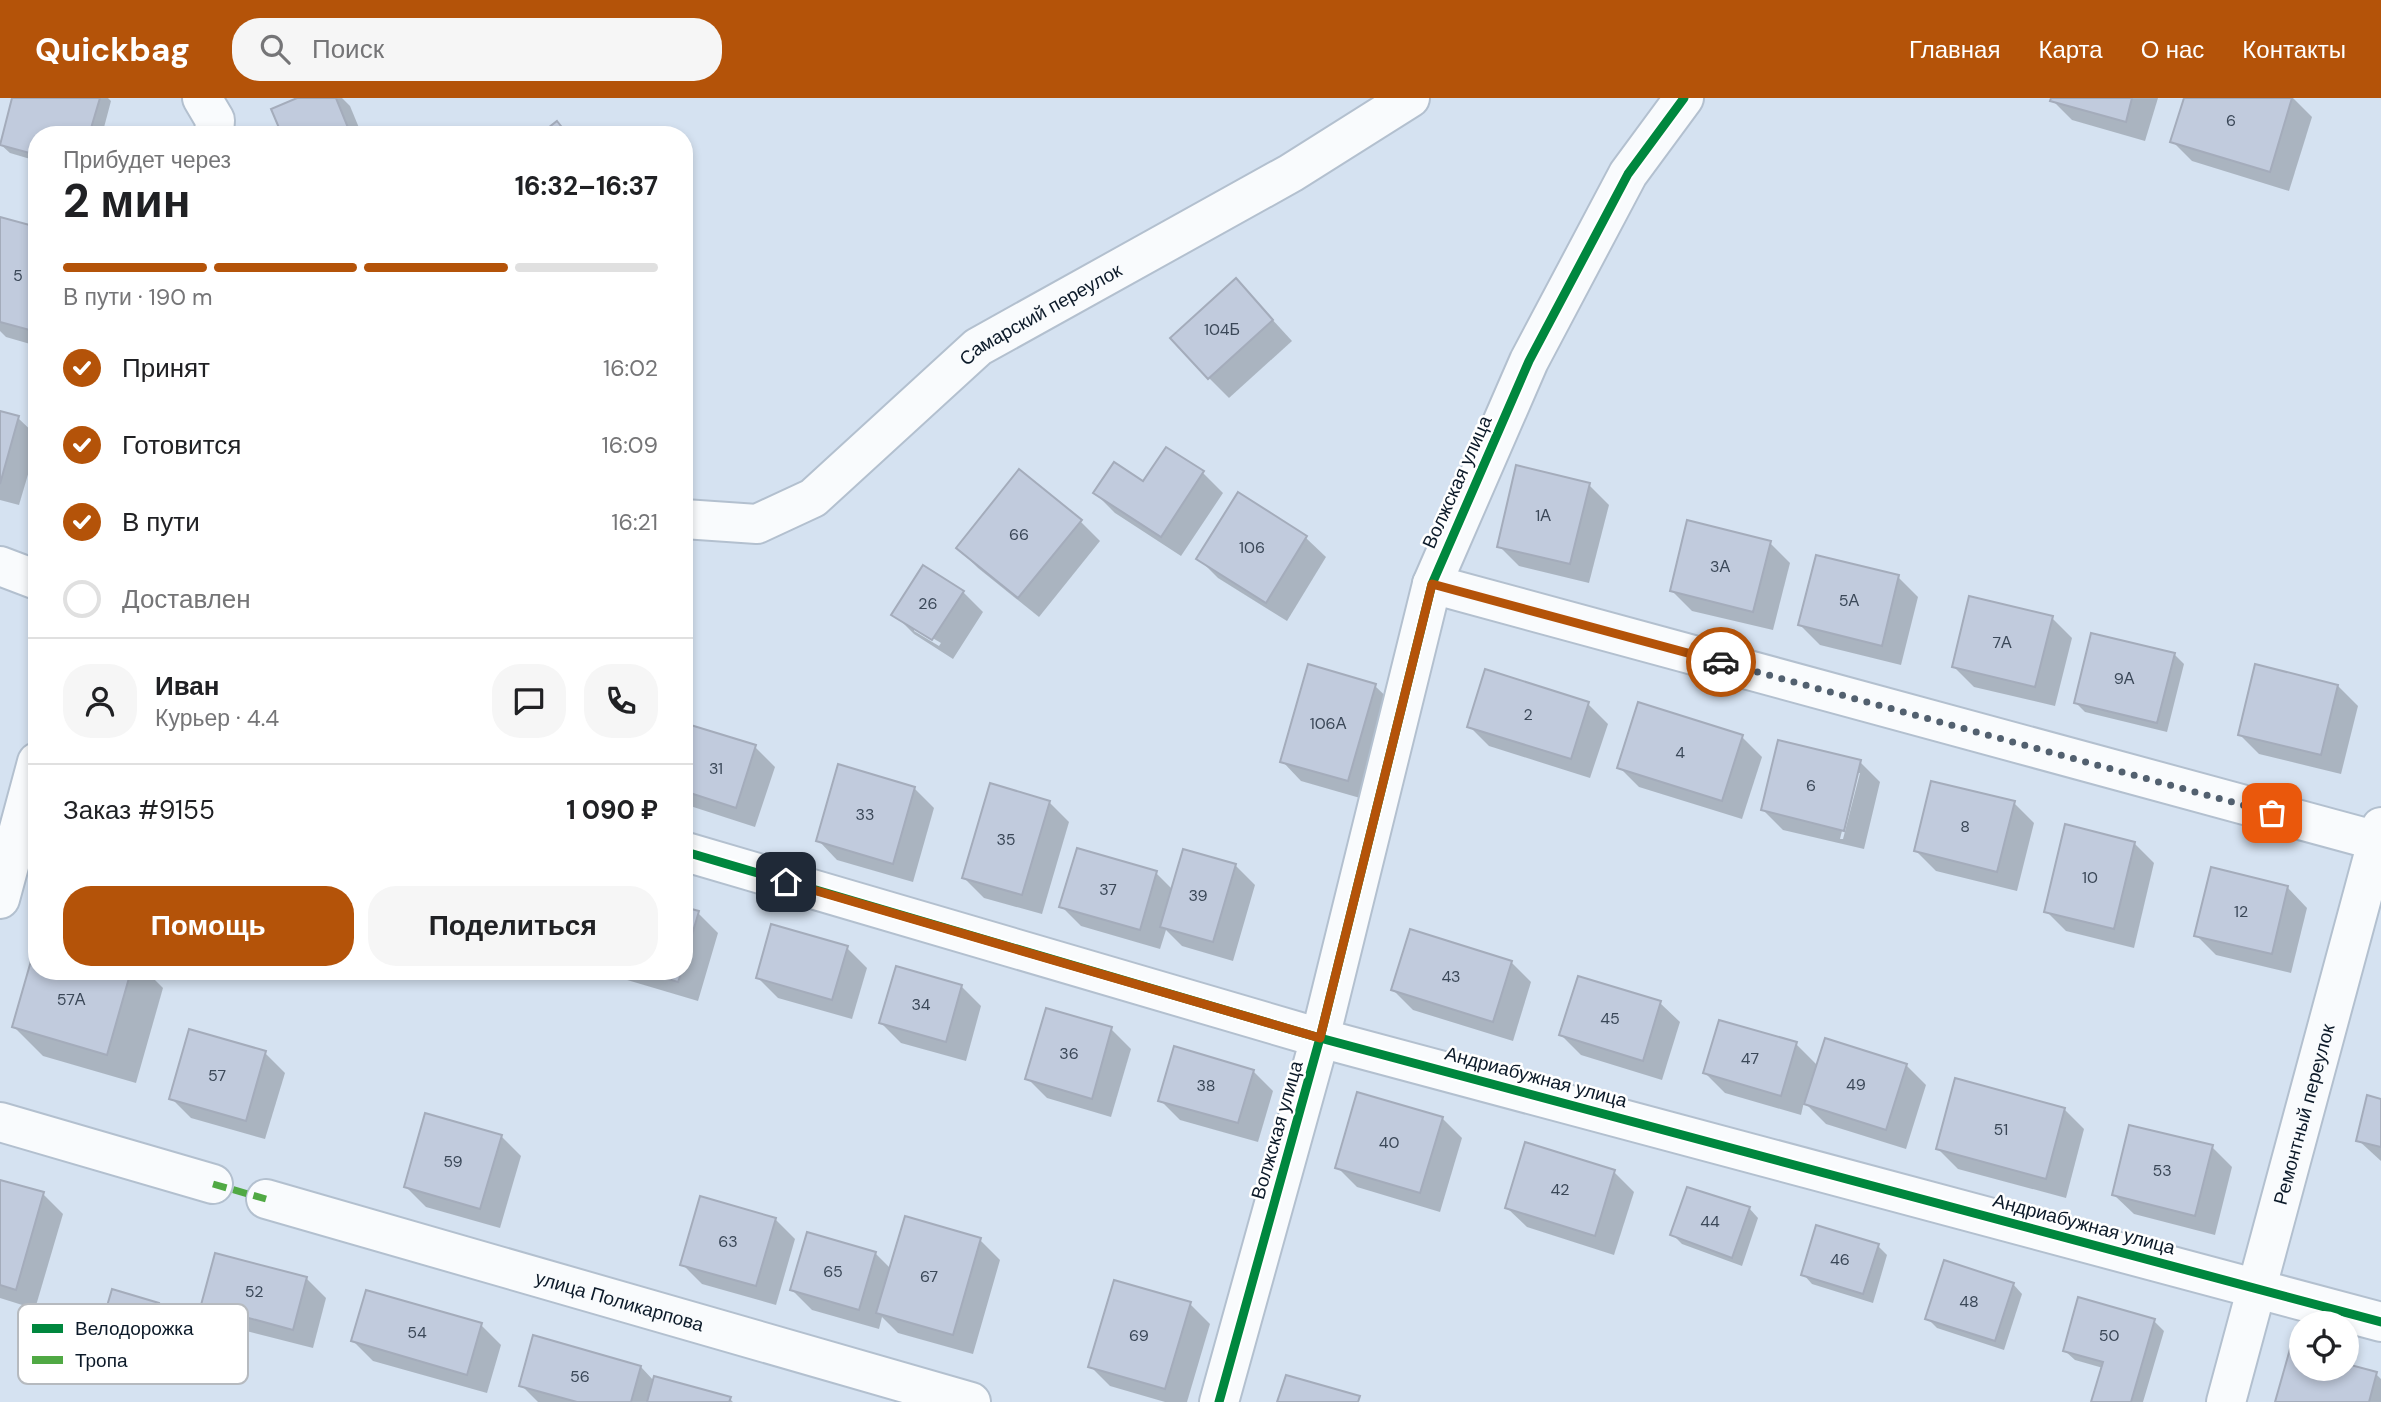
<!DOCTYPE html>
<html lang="ru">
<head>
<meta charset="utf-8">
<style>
  body { margin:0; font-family:"DM Sans",sans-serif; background:#f6f6f6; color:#202124; height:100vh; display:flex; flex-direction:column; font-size:26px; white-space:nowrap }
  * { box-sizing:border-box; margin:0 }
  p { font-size:23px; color:#757577 }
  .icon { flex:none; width:38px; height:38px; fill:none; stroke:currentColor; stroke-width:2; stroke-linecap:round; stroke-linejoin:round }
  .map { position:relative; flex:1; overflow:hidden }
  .panel { position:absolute; left:28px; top:28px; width:665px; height:854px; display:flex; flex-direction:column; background:#fff; border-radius:28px; box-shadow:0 4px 10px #0003 }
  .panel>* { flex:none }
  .buttons { position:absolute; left:2289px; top:1213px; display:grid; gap:14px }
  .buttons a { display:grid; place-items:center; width:70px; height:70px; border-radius:50%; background:#fff; box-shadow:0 4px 10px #0003; font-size:35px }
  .pin { position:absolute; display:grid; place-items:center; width:60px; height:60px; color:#fff; margin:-30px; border-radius:14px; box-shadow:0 4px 10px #0006 }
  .courier { position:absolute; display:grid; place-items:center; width:70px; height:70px; margin:-35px; border:5px solid #b45309; border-radius:50%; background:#fff; color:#222; box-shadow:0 2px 9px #0007 }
  .overview em { font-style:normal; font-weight:700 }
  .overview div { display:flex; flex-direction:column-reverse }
  .overview { display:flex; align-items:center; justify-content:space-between; height:119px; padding:0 35px }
  h1 { font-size:46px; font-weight:700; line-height:52px }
  .bar { display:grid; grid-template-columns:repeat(4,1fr); gap:10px 7px; align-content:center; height:84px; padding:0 35px }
  .bar i { height:9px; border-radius:5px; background:#e0e0e0 }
  .bar .active { background:#b45309 }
  .bar p { grid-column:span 4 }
  .line { display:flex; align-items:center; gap:18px; padding:0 35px; border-top:2px solid #e0e0e0 }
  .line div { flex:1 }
  .round { display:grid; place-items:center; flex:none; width:74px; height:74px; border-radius:28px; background:#f6f6f6 }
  ol { padding:0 35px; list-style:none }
  li { display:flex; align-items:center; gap:21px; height:77px }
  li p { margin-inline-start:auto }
  li .icon { padding:7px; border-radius:50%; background:#b45309; color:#fff; stroke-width:4 }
  li:last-child { color:#757577 }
  li i { width:38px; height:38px; border:4px solid #e0e0e0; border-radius:50% }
  .button { display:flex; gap:14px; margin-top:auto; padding:14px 35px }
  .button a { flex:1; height:80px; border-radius:28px; background:#b45309; color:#fff; font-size:28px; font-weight:700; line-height:80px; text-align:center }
  .button a+a { background:#f6f6f6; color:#202124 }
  header { display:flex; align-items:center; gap:42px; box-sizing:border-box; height:98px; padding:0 35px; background:#b45309; color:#fff }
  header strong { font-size:33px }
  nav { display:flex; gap:38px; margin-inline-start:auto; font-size:24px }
  .search { width:490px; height:63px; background:#f6f6f6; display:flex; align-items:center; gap:18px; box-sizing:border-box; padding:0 24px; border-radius:28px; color:#757577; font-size:26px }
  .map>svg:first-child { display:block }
  .shadow { fill:#0003; fill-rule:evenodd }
  .building { fill:#c1cbdd; stroke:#a4acbb; stroke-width:2 }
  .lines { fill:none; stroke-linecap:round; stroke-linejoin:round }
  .minor-casing { stroke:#b3c0cf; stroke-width:42 }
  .major-casing { stroke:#b3c0cf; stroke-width:42 }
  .minor { stroke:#f9fbfd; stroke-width:38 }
  .major { stroke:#f9fbfd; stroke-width:38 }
  .quiet { stroke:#50a944; stroke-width:7; stroke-dasharray:14 7; stroke-linecap:butt }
  .cycleway-casing { stroke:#fff; stroke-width:13 }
  .cycleway { stroke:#00873e; stroke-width:9 }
  .done { stroke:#52606f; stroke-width:7; stroke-dasharray:0 12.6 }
  .route { stroke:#b45309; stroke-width:9 }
  .labels { text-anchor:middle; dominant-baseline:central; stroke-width:5; stroke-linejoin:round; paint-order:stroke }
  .number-label { font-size:16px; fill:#3b4858 }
  .street-label { font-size:19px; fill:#0c1a29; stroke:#fff }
  .key { fill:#fff; stroke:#b6babf; stroke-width:2 }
  .key-label { font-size:19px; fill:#0c1a29 }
</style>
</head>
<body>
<header>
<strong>Quickbag</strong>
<div class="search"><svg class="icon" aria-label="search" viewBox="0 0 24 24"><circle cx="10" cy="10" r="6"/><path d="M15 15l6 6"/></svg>Поиск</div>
<nav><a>Главная</a><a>Карта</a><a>О нас</a><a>Контакты</a></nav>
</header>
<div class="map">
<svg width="2381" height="1304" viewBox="0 0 2381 1304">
  <rect width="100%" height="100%" fill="#d5e2f1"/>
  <!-- shadow -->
  <g class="shadow">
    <polygon points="13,0 108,0 111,3 102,37 37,37 37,63 10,55 0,46"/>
    <polygon points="302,0 342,0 350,8 362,37 284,37"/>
    <polygon points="2053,0 2158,0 2145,43 2072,22 2052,2"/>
    <polygon points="2185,0 2293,0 2312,19 2289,93 2192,63 2172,43"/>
    <polygon points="0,121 37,131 37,248 6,239 0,233"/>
    <polygon points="1236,182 1292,243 1229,300 1209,280"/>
    <polygon points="0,315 18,320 37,338 37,346 19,407 0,402"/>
    <polygon points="1166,351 1203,375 1223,395 1181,458 1115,415 1095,395 1144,385"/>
    <polygon points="1589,387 1609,407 1589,485 1519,468 1499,448"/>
    <polygon points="1238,397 1306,440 1326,459 1287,523 1218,480 1198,460"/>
    <polygon points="1080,423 1100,443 1039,519 978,470 958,450"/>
    <polygon points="1770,445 1790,465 1773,532 1692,513 1672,493"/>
    <polygon points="1898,479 1918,499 1901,567 1820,547 1800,527"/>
    <path d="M963 494 983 514 953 561 914 536 894 516ZM914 529 941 545 939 548 914 533Z"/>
    <polygon points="2052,520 2072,540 2055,608 1974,589 1954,569"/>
    <polygon points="2174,556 2184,566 2167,634 2085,614 2076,605"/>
    <polygon points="1375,588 1395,607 1367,702 1301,683 1282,663"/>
    <polygon points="2338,588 2358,608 2341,676 2259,656 2239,636"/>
    <polygon points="1588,606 1608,626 1590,680 1489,648 1469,628"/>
    <polygon points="684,626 755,649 775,669 755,729 684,706"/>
    <polygon points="1742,639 1762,659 1742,721 1639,689 1619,669"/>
    <path d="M1860 664 1880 684 1864 751 1783 732 1763 712ZM1856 675H1860L1843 741H1840Z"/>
    <polygon points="914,690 934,710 913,784 837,762 818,742"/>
    <polygon points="1049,704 1069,724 1042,816 984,800 964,780"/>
    <polygon points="2014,705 2034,725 2017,793 1936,773 1916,753"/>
    <polygon points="2134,745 2154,765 2134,850 2066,833 2046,813"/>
    <polygon points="1235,767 1255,787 1233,863 1182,848 1166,832 1160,851 1081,828 1061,808 1156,775 1173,792"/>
    <polygon points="2288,790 2307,810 2291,875 2216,857 2196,837"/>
    <polygon points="684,811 698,815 718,835 698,903 617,879 611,873 684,873"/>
    <polygon points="847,850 867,870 852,921 778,900 758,880"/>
    <polygon points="1511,864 1531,884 1513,943 1413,912 1393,892"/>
    <polygon points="37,873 146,873 163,890 136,985 43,958 14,929"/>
    <polygon points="961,888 981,908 966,963 901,945 881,925"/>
    <polygon points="1660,905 1680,924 1662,982 1581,957 1561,937"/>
    <polygon points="1111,931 1131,951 1111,1019 1047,1000 1027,980"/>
    <polygon points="1796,946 1818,968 1906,967 1926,987 1906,1051 1826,1026 1804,1004 1801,1017 1725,995 1705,975"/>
    <polygon points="265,955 285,975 265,1041 191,1020 171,1000"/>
    <polygon points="1253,973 1273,993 1258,1044 1180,1022 1160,1002"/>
    <polygon points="2381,1002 2381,1063 2358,1042"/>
    <polygon points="2064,1011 2084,1031 2066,1100 1958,1071 1938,1051"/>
    <polygon points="1442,1020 1462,1040 1440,1114 1357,1089 1337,1069"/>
    <polygon points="501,1038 521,1058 500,1130 426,1109 406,1089"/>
    <polygon points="2212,1049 2232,1069 2215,1137 2134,1116 2114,1097"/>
    <polygon points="1614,1074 1634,1094 1614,1157 1527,1129 1507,1110"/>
    <polygon points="0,1083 43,1096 63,1116 35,1211 0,1200"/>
    <polygon points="1749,1110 1758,1120 1742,1168 1682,1146 1672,1136"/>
    <polygon points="775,1121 795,1141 776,1207 702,1186 682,1166"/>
    <polygon points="980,1142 1000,1162 973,1256 898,1235 882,1219 879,1231 812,1212 792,1192 875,1155 891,1171"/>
    <polygon points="1878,1148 1887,1157 1873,1205 1812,1186 1803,1176"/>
    <polygon points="306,1180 326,1200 313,1250 223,1227 203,1207"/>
    <polygon points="2013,1186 2022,1196 2004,1252 1937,1230 1927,1220"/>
    <polygon points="2080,1202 2154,1223 2164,1233 2143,1304 2093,1304 2103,1270 2075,1262 2065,1253"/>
    <polygon points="1190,1206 1210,1226 1187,1304 1165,1304 1110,1288 1090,1268"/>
    <polygon points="481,1227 501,1247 487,1295 373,1263 353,1243"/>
    <polygon points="2291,1253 2301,1255 2301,1270 2347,1270 2347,1268 2376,1276 2381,1281 2381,1304 2277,1304"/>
    <polygon points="641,1269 654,1283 730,1301 733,1304 538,1304 521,1287"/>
  </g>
  <!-- building -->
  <g class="building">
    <polygon points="12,0 100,0 89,37 37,37 37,57 0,47"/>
    <polygon points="297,0 336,0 351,37 282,37 271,11"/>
    <polygon points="2051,0 2132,0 2126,24 2050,3"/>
    <polygon points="2184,0 2292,0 2270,74 2170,44"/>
    <polygon points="557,23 568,37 539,37"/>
    <polygon points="0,119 37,129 37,234 0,224"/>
    <polygon points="1236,180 1273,222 1208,281 1170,240"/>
    <polygon points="0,313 19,318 0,386"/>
    <polygon points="1166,349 1204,373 1161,439 1093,395 1114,364 1143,383"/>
    <polygon points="1516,367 1590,385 1570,466 1497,449"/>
    <polygon points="1019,371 1082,422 1018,500 956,450"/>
    <polygon points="1238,394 1307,438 1266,505 1196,461"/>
    <polygon points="1687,422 1771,443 1753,514 1670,493"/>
    <polygon points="1816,457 1899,477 1882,548 1798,527"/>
    <polygon points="923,467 964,493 932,542 891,517"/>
    <polygon points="1969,498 2053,518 2035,589 1952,569"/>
    <polygon points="2091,535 2175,555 2157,625 2074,605"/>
    <polygon points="1308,566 1376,586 1348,683 1280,664"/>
    <polygon points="2255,566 2338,587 2321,657 2238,637"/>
    <polygon points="1485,571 1589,604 1571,661 1467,629"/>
    <polygon points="1638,604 1743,637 1722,703 1617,670"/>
    <polygon points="684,625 756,647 736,710 684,693"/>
    <polygon points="1778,642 1861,662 1844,733 1761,712"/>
    <polygon points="838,666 915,689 893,766 816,743"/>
    <polygon points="1931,683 2015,703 1997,774 1914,753"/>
    <polygon points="990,685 1050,703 1022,797 962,780"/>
    <polygon points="2065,726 2135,744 2114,831 2044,814"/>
    <polygon points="1077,750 1157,773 1140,832 1059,809"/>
    <polygon points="1183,751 1236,766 1213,844 1160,829"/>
    <polygon points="2211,769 2288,788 2272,856 2194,838"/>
    <polygon points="684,809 699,813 684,864"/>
    <polygon points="771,826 848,848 832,902 756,880"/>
    <polygon points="1410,831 1512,863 1493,924 1391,892"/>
    <polygon points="37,842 37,873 131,873 107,957 12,929"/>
    <polygon points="896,868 962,887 946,944 879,925"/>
    <polygon points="641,873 682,873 678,884"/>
    <polygon points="1578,878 1661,903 1643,963 1559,937"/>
    <polygon points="1046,910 1112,929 1092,1001 1025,981"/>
    <polygon points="1719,922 1797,944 1781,998 1703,975"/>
    <polygon points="189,931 266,953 246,1023 169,1001"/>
    <polygon points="1825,940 1907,966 1886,1032 1804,1006"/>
    <polygon points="1174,948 1254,972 1238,1025 1158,1003"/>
    <polygon points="1955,980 2065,1010 2046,1081 1936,1051"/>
    <polygon points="1357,994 1443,1019 1420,1095 1335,1070"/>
    <polygon points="2367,997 2381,1001 2381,1049 2356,1043"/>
    <polygon points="425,1015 502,1037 480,1111 404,1089"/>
    <polygon points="2129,1027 2213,1047 2195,1118 2112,1097"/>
    <polygon points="1525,1044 1615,1072 1595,1138 1505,1110"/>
    <polygon points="0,1082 44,1094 16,1192 0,1187"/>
    <polygon points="1687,1089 1750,1109 1732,1160 1670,1137"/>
    <polygon points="700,1098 776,1120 756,1188 680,1167"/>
    <polygon points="905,1118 981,1140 953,1237 876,1215"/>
    <polygon points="1816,1127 1879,1146 1863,1196 1801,1177"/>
    <polygon points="807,1134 876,1154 859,1212 790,1192"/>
    <polygon points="215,1155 307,1179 293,1232 201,1207"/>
    <polygon points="1944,1162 2014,1185 1995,1243 1925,1221"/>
    <polygon points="1114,1182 1191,1204 1165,1291 1088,1269"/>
    <polygon points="112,1191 159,1205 141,1269 93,1256"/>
    <polygon points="366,1192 482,1225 467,1277 351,1243"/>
    <polygon points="2078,1199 2155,1221 2131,1304 2091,1304 2103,1264 2063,1253"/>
    <polygon points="533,1237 641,1268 631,1304 577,1304 519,1288"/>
    <polygon points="2290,1251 2301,1254 2301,1270 2347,1270 2347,1266 2377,1274 2369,1304 2275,1304"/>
    <polygon points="1286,1277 1360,1298 1358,1304 1277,1304"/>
    <polygon points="654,1278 731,1299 729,1304 647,1304"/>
  </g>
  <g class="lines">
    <!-- minor casing -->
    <g class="minor-casing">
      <g id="minor">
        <polyline points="202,0 215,22 214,37"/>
        <path id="s1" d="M684 421 757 426 813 400 978 249 1291 75 1410 0"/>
        <polyline points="0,468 37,482"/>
        <polyline points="1432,486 2381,744"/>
        <polyline points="686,754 1320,940 2381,1224"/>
        <polyline points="0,801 37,664"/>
        <polyline points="0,1024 213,1086"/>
        <path id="s2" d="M266 1101 971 1304"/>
        <polyline points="1219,1304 1320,940 1432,486 1529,263 1628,76 1684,0"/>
      </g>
    </g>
    <!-- major casing -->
    <g class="major-casing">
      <g id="major">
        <path id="s3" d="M2226 1304 2381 729"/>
      </g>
    </g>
    <!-- minor -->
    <use href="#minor" class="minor"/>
    <!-- major -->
    <use href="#major" class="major"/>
    <!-- quiet -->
    <polyline class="quiet" points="213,1086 266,1101"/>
    <!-- cycleway casing -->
    <g class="cycleway-casing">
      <g id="cycleway">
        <polyline points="686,754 1320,940 2381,1224"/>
        <polyline points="1219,1304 1320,940 1432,486 1529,263 1628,76 1684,0"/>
      </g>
    </g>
    <!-- cycleway -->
    <use href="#cycleway" class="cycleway"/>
  </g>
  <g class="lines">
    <!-- done -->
    <polyline class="done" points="1721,564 2272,715"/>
    <!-- route -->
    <polyline class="route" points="786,784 1320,940 1432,486 1721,564"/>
  </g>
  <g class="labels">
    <!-- number labels -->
    <g class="number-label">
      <text x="2231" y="22">6</text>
      <text x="18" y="177">5</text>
      <text x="1222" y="231">104Б</text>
      <text x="1543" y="417">1А</text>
      <text x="1019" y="436">66</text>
      <text x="1252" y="449">106</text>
      <text x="1720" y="468">3А</text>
      <text x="1849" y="502">5А</text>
      <text x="928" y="505">26</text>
      <text x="2002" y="544">7А</text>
      <text x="2124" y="580">9А</text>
      <text x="1528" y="616">2</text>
      <text x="1328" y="625">106А</text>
      <text x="1680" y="654">4</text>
      <text x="716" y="670">31</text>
      <text x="1811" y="687">6</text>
      <text x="865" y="716">33</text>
      <text x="1965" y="728">8</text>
      <text x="1006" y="741">35</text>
      <text x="2090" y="779">10</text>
      <text x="1108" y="791">37</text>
      <text x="1198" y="797">39</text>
      <text x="2241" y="813">12</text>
      <text x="1451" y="878">43</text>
      <text x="71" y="901">57А</text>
      <text x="921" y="906">34</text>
      <text x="1610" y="920">45</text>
      <text x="1069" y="955">36</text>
      <text x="1750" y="960">47</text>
      <text x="217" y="977">57</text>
      <text x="1856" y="986">49</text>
      <text x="1206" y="987">38</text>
      <text x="2001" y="1031">51</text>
      <text x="1389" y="1044">40</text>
      <text x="453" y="1063">59</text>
      <text x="2162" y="1072">53</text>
      <text x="1560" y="1091">42</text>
      <text x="1710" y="1123">44</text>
      <text x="728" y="1143">63</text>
      <text x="1840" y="1161">46</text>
      <text x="833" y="1173">65</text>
      <text x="929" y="1178">67</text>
      <text x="254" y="1193">52</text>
      <text x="1969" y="1203">48</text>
      <text x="417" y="1234">54</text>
      <text x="1139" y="1237">69</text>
      <text x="2109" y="1237">50</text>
      <text x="580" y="1278">56</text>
    </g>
    <!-- street labels -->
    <g class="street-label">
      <text stroke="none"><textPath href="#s1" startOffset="429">Самарский переулок</textPath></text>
      <text transform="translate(1457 384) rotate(-66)">Волжская улица</text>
      <text transform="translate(1536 979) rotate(15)">Андриабужная улица</text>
      <text stroke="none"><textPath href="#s3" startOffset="298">Ремонтный переулок</textPath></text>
      <text transform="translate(1277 1032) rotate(-74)">Волжская улица</text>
      <text transform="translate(2084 1126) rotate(15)">Андриабужная улица</text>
      <text stroke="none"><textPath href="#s2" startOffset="368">улица Поликарпова</textPath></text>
    </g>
  </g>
  <!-- legend -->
  <rect x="18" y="1206" width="230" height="80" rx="10" class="key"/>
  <rect x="32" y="1226" width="31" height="9" fill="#00873e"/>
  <rect x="32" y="1258" width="31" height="8" fill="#50a944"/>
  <g class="key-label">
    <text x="75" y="1237">Велодорожка</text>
    <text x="75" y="1269">Тропа</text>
  </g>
</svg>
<div class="buttons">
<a><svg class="icon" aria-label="locate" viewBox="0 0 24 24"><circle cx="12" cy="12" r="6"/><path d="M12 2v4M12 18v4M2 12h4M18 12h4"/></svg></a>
</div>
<div class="pin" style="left:2272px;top:715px;background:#ea580c"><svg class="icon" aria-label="bag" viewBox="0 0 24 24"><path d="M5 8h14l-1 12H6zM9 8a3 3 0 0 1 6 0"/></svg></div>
<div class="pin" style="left:786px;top:784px;background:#1f2937"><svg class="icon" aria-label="home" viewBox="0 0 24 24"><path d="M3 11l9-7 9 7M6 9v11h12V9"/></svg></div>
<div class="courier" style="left:1721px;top:564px"><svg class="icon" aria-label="car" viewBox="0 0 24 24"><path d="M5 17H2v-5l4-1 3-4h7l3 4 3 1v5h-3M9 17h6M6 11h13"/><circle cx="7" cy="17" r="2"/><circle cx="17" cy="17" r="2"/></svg></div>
<section class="panel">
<div class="overview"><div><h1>2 мин</h1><p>Прибудет через</p></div><em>16:32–16:37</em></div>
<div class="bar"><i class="active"></i><i class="active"></i><i class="active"></i><i></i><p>В пути · 190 m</p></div>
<ol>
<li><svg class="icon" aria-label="check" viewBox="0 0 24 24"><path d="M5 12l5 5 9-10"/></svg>Принят<p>16:02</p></li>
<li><svg class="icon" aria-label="check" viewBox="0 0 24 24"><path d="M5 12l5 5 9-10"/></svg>Готовится<p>16:09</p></li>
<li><svg class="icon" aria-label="check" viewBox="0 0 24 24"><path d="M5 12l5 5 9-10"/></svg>В пути<p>16:21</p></li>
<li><i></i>Доставлен</li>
</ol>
<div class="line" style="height:126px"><a class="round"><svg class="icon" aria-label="person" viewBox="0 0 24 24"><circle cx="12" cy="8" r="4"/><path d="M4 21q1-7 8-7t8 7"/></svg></a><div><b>Иван</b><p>Курьер · 4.4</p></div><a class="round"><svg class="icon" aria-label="chat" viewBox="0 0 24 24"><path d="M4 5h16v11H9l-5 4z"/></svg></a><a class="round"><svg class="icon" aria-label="phone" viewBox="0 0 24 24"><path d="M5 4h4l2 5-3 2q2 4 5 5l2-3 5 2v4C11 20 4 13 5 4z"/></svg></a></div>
<div class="line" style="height:91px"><div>Заказ #9155</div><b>1 090 ₽</b></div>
<div class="button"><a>Помощь</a><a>Поделиться</a></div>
</section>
</div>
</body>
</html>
